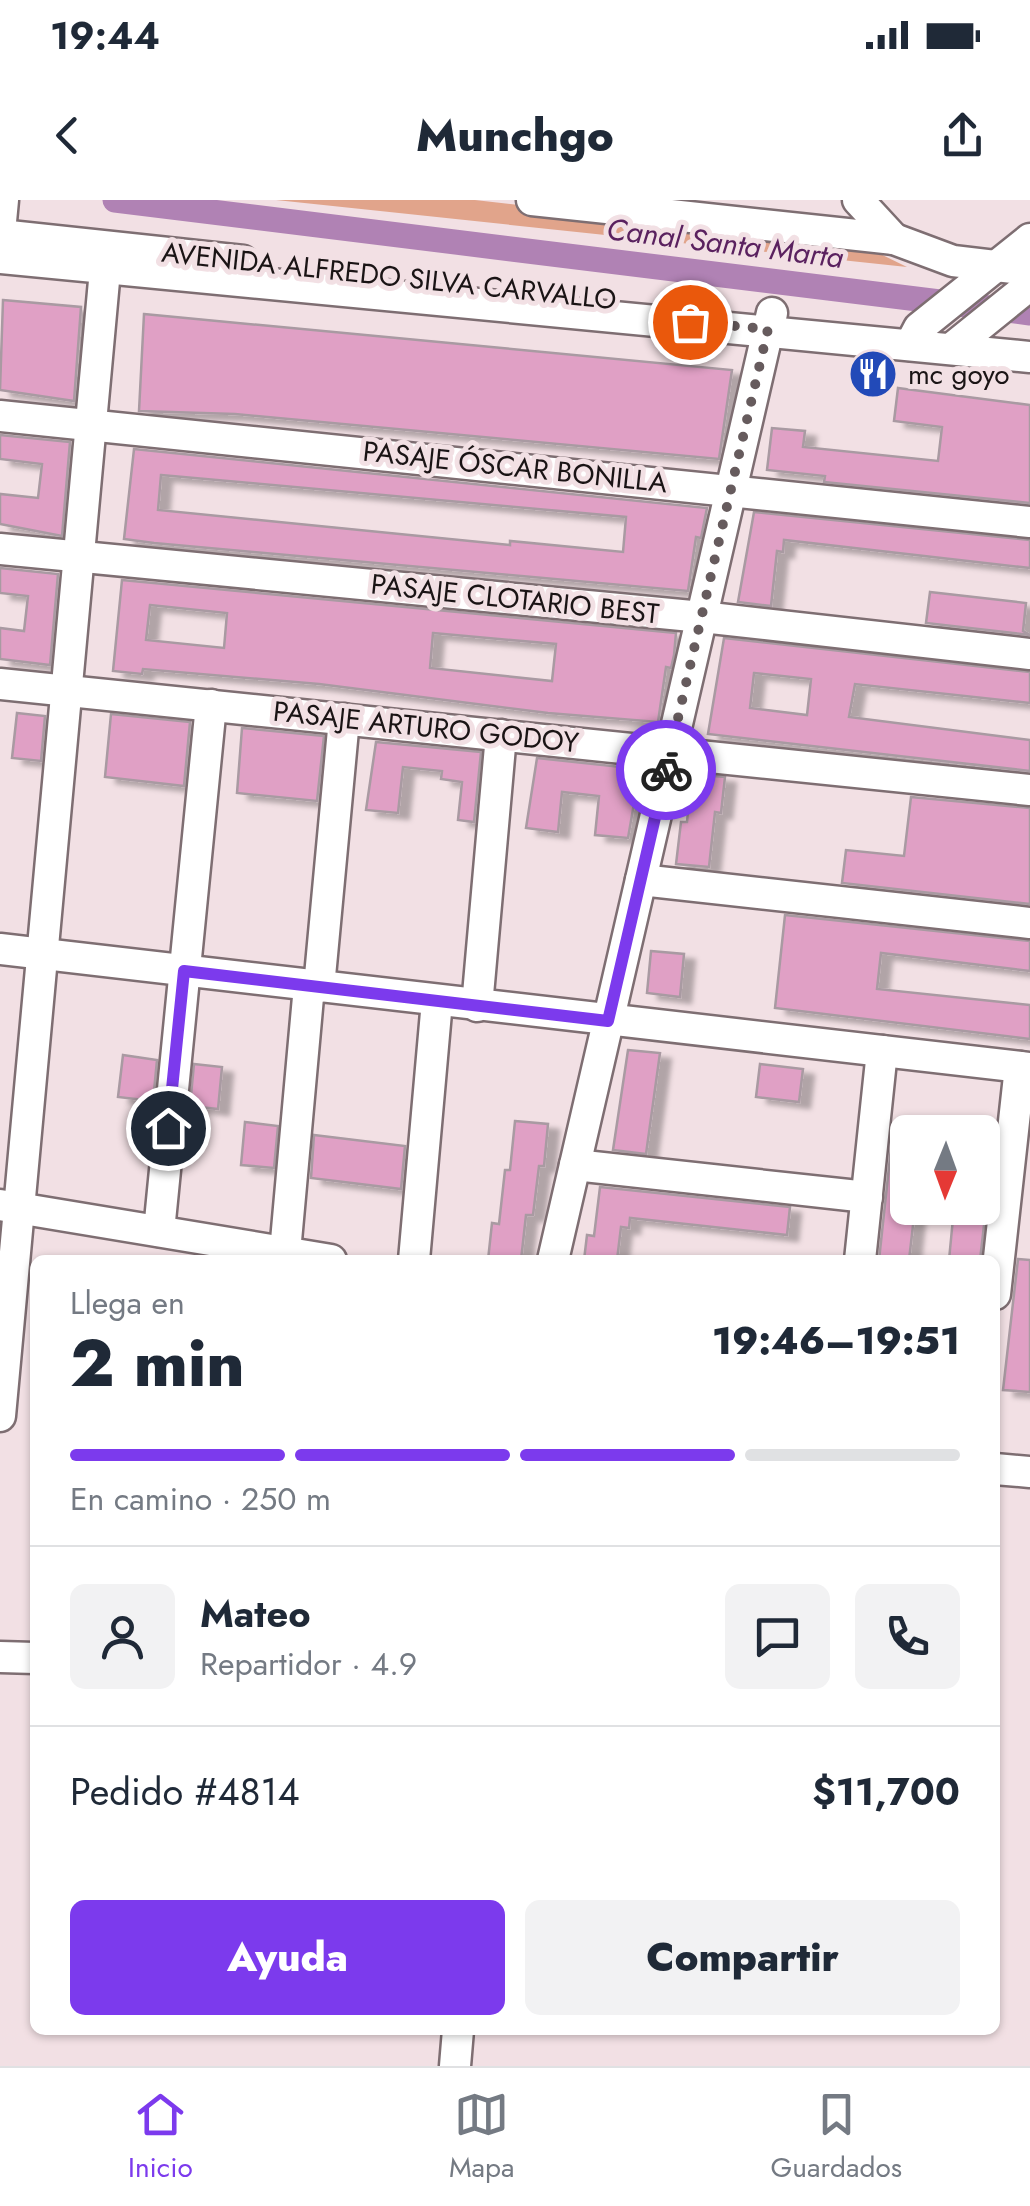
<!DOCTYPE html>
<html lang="es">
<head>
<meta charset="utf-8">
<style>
  body { margin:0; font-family:Jost,sans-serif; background:#f2f2f3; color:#1f2937; height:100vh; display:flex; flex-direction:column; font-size:38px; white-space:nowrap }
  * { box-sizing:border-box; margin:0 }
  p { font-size:32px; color:#747a83 }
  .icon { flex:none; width:55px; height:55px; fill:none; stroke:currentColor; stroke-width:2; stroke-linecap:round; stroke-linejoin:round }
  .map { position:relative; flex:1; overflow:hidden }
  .side { position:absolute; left:30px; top:1055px; width:970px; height:780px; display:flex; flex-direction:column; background:#fff; border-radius:15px; box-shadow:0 2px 8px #0004 }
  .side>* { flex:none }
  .needle { width:65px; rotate:181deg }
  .controls { position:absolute; left:890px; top:915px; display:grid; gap:20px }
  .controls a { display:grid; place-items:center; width:110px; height:110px; border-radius:15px; background:#fff; box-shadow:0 2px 8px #0004; font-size:50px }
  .pin { position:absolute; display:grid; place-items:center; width:85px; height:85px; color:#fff; margin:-42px; border:5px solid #fff; border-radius:50%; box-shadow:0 2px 10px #0007 }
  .courier { position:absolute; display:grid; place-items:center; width:100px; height:100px; margin:-50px; border:8px solid #7c3aed; border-radius:50%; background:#fff; color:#222; box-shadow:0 2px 12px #0007 }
  .head em { font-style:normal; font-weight:800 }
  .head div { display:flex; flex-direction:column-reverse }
  .head { display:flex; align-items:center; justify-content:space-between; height:170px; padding:0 40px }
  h1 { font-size:65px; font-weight:800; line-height:75px }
  .bar { display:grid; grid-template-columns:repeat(4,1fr); gap:15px 10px; align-content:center; height:120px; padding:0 40px }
  .bar i { height:12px; border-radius:8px; background:#e0e1e3 }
  .bar .active { background:#7c3aed }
  .bar p { grid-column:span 4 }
  .line { display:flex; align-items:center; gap:25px; padding:0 40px; border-top:2px solid #e0e1e3 }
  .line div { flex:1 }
  .round { display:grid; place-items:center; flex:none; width:105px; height:105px; border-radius:15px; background:#f2f2f3 }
  .action { display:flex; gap:20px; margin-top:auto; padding:20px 40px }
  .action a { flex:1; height:115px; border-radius:15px; background:#7c3aed; color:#fff; font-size:40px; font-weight:800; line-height:115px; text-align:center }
  .action a+a { background:#f2f2f3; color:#1f2937 }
  .status { display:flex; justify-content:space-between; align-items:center; height:70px; padding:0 50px; background:#fff; direction:ltr }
  .status svg { height:28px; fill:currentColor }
  header { display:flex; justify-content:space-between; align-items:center; height:130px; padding:0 40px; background:#fff; font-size:45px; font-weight:800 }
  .menu { display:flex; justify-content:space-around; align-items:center; height:140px; border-top:2px solid #e0e1e3; background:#fff; font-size:28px; color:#747a83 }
  .menu a { display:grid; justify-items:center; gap:5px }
  .menu .active { color:#7c3aed }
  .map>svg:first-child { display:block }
  .green { fill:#e1a48b }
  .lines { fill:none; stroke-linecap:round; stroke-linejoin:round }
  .canal { stroke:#b082b4; stroke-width:25 }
  .building { fill:#e0a0c5; stroke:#a99aa2; stroke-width:2.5; fill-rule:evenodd; filter:url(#shadow) }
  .minor-casing { stroke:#7e6e72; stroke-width:35 }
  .minor { stroke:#fff; stroke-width:30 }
  .done { stroke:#665b5d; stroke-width:10; stroke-dasharray:0 18 }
  .route { stroke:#7c3aed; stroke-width:12 }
  .labels { text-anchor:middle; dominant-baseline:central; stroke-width:10; stroke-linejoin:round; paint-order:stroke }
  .street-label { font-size:28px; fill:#1a1415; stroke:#f2e0e4 }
  .poi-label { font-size:28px; fill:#1a1415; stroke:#f2e0e4; text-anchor:start }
  .water-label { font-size:30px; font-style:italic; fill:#5a215f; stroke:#f2e0e4 }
</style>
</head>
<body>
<div class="status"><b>19:44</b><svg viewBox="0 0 49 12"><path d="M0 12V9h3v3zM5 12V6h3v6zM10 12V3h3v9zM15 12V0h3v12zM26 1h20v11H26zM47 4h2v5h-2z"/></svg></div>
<header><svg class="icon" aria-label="back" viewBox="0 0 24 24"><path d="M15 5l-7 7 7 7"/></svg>Munchgo<svg class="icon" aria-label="share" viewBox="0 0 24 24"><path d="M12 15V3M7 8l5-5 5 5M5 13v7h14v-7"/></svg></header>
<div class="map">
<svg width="1030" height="1866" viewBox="0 0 1030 1866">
  <defs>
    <filter id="shadow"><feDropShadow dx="11" dy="6" stdDeviation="2.5" flood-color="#0004"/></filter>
  </defs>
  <rect width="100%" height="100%" fill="#f2e0e4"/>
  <!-- green -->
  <polygon class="green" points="276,0 475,0 860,44 907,67"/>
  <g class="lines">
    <!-- canal -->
    <polyline class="canal" points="115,0 1030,113"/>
  </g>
  <!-- building -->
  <g class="building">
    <polygon points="3,100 81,107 74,201 0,190"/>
    <polygon points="144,114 732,170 719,259 235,214 139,211"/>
    <polygon points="898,188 1030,205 1030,303 824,282 825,276 767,270 772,228 805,231 803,247 938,261 942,227 894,221"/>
    <polygon points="0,235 70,242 62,336 0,324 0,294 38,298 42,264 0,259"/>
    <path d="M134 249 707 308 701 338 696 337 688 391 154 343 124 339ZM161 275 626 317 623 352 510 341V345L158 310Z"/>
    <polygon points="754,312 1030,340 1030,368 784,340 783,352 777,351 771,406 738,402"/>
    <polygon points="0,368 58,374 50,465 0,459 0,428 24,431 28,396 0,393"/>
    <path d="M122 380 676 433 674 455 671 468 666 467 658 522 548 513 319 484 143 469 142 474 113 471ZM150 405 227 413 224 448 146 440ZM433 433 556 444 552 481 430 468Z"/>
    <polygon points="930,392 1026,403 1023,431 1030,435 926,423"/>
    <path d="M724 438 1030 472V503L855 484 849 517 1030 540V571L708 534ZM754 473 811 479 807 515 750 508Z"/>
    <polygon points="17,513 45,516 41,561 12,558"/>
    <polygon points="111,514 190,522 184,586 105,577"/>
    <polygon points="242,528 324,536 317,601 237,593"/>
    <polygon points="376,542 481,552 474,622 458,620 462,582 441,579 442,571 403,567 398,613 366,610"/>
    <polygon points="537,558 640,569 628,638 595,635 599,596 562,592 558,632 526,628"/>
    <polygon points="692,574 725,577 721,613 715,612 709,667 676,664 681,622 687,622"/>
    <polygon points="911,597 1030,608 1030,704 842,683 846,650 904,656"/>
    <polygon points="785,715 1030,741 1030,771 881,753 877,789 1030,805 1030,839 775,808"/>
    <polygon points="651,751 684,754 680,797 647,793"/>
    <polygon points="628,850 660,853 646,954 613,950"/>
    <polygon points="123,855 157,860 153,901 118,897"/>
    <polygon points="194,864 222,867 218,909 190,906"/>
    <polygon points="760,864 803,869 799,902 756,897"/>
    <polygon points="515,921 548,924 544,966 539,966 533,1015 526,1015 521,1060 488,1060 492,1023 499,1024 505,970 510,970"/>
    <polygon points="245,922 278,926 274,968 241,965"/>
    <polygon points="314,935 405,946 401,989 311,978"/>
    <polygon points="892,939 908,941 908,1008 915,1008 909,1060 879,1060"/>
    <polygon points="600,987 790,1007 787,1035 630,1018 629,1028 621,1027 617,1060 584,1060 587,1035 594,1036"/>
    <polygon points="954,1008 986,1008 980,1060 949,1060"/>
    <polygon points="1018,1059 1030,1060 1030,1192 1003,1190"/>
  </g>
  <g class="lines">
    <!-- minor casing -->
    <g class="minor-casing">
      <g id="minor">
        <polyline points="532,0 894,39 953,61 1030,70"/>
        <polyline points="858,0 894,39"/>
        <polyline points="0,32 3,0"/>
        <polyline points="0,35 243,61"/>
        <polyline points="0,58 1030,157"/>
        <polyline points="910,145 919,128 1030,39"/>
        <polyline points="952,148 1030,85"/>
        <polyline points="0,216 1030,322"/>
        <polyline points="0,349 702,417 1030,454"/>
        <polyline points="0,484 1030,590"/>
        <polyline points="641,680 1030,723"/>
        <polyline points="0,749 1030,868"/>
        <polyline points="319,787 344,519"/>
        <polyline points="477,806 501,535"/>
        <polyline points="575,965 867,997"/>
        <polyline points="0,1005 331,1060"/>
        <polyline points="159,1031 211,505"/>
        <polyline points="285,1052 309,786"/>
        <polyline points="414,1060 437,801"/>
        <polyline points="553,1060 772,113"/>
        <polyline points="860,1060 882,851"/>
        <polyline points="995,1094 1020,867"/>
        <polyline points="0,1216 107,48"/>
        <polyline points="995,1269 1030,1272"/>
        <polyline points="0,1457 35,1458"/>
        <polyline points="455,1866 458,1830"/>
      </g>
    </g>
    <!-- minor -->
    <use href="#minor" class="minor"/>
  </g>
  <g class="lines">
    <!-- done -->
    <polyline class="done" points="666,570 768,129 690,122"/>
    <!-- route -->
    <polyline class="route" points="168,928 184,771 608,821 666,570"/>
  </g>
  <!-- icons -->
  <defs>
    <g id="restaurant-disc" transform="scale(2.5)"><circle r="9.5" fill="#224ab8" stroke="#f2e0e4"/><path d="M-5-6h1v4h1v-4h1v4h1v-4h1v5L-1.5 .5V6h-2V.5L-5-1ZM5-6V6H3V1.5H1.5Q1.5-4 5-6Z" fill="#fff"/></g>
  </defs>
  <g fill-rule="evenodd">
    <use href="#restaurant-disc" x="873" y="174"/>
  </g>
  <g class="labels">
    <!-- street labels -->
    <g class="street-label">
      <text transform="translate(389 76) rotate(6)">AVENIDA ALFREDO SILVA CARVALLO</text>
      <text transform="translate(515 267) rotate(6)">PASAJE ÓSCAR BONILLA</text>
      <text transform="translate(515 399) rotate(6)">PASAJE CLOTARIO BEST</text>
      <text transform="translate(426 527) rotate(6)">PASAJE ARTURO GODOY</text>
    </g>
    <!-- poi labels -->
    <g class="poi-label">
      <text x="908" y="174">mc goyo</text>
    </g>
    <!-- water labels -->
    <g class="water-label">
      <text transform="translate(725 43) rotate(7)">Canal Santa Marta</text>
    </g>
  </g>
</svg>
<div class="controls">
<a><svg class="needle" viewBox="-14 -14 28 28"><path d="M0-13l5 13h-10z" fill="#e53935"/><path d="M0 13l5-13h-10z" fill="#747a83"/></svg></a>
</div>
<div class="pin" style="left:690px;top:122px;background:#ea580c"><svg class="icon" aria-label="bag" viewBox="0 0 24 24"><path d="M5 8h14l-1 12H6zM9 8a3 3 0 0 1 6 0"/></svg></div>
<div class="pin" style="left:168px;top:928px;background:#1f2937"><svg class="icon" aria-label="home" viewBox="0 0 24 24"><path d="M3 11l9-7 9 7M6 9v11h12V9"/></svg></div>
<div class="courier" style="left:666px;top:570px"><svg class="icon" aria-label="bike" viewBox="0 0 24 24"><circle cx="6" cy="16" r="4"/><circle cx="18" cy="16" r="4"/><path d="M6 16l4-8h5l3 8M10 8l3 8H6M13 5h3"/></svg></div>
<section class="side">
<div class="head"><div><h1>2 min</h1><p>Llega en</p></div><em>19:46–19:51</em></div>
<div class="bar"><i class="active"></i><i class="active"></i><i class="active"></i><i></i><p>En camino · 250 m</p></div>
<div class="line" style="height:180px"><a class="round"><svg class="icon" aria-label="person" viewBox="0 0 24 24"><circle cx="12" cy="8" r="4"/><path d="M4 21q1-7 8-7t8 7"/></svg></a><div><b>Mateo</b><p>Repartidor · 4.9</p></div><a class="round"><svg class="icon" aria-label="chat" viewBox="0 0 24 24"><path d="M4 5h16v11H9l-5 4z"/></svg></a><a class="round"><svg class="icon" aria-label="phone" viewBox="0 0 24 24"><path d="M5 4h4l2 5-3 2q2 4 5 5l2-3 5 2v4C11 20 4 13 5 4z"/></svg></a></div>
<div class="line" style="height:130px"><div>Pedido #4814</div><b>$11,700</b></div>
<div class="action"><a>Ayuda</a><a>Compartir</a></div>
</section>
</div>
<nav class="menu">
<a class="active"><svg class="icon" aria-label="home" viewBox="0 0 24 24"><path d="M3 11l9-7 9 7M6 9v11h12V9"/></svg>Inicio</a>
<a><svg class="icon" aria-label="map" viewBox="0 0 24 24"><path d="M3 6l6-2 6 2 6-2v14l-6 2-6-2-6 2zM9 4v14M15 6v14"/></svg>Mapa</a>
<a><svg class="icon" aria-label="saved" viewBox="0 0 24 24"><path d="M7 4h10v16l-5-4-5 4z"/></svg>Guardados</a>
</nav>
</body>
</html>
